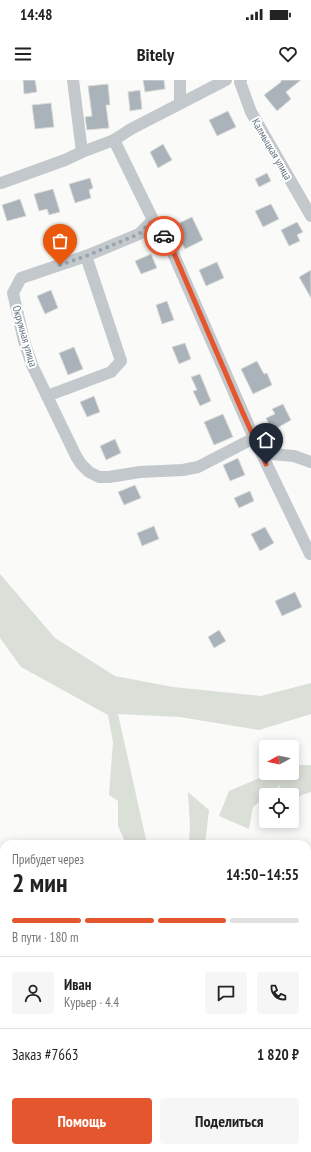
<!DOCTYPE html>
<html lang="ru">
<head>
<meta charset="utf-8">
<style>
  body { margin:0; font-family:"PT Sans Narrow",sans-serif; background:#f6f6f6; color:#222; height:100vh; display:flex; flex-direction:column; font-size:15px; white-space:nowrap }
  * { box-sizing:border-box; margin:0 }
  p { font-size:13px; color:#767676 }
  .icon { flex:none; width:22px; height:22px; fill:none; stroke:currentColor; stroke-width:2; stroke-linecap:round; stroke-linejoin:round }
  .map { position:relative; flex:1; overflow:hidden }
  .side { position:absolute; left:0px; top:760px; width:311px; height:312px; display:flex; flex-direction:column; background:#fff; border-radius:12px 12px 0 0; box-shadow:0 2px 10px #0003 }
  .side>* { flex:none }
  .needle { width:26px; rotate:262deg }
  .buttons { position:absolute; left:259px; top:660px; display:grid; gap:8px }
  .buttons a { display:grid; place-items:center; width:40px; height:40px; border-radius:4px; background:#fff; box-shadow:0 2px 10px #0003; font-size:20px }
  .pin { position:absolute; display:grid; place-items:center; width:34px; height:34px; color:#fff; margin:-41px -17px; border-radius:50% 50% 50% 0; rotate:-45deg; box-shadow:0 0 4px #0007 }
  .pin .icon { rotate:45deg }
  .courier { position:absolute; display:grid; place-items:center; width:40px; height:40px; margin:-20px; border:3px solid #e4572e; border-radius:50%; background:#fff; color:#222; box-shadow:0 1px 5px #0007 }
  .overview em { font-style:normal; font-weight:700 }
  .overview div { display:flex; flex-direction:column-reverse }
  .overview { display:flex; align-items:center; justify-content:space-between; height:68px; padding:0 12px }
  h1 { font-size:26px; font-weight:700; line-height:30px }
  .bar { display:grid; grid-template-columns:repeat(4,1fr); gap:6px 4px; align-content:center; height:48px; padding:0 12px }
  .bar i { height:5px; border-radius:3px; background:#e0e0e0 }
  .bar .selected { background:#e4572e }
  .bar p { grid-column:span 4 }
  .line { display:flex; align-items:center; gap:10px; padding:0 12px; border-top:1px solid #e0e0e0 }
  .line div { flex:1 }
  .round { display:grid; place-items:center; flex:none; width:42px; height:42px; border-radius:4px; background:#f6f6f6 }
  .cta { display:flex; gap:8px; margin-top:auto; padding:8px 12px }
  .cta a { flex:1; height:46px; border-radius:4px; background:#e4572e; color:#fff; font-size:16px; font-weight:700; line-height:46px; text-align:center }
  .cta a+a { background:#f6f6f6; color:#222 }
  .status { display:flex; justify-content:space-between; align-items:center; height:28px; padding:0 20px; background:#fff; direction:ltr }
  .status svg { height:11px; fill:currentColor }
  header { display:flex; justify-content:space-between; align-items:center; height:52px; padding:0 12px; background:#fff; font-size:18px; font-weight:700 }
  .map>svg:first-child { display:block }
  .green { fill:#dadfd7 }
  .building { fill:#aab3b9; stroke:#dcdcda }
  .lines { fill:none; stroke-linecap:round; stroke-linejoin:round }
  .minor { stroke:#c3c8cc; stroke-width:12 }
  .done { stroke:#99a4ac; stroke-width:4; stroke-dasharray:0 7.2 }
  .route { stroke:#e4572e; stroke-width:5 }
  .labels { text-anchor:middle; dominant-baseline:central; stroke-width:4; stroke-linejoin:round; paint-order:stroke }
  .street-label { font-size:11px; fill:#657683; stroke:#fff }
</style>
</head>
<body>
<div class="status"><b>14:48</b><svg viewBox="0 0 49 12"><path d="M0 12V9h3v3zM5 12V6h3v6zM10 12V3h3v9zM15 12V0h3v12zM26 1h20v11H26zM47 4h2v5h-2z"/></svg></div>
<header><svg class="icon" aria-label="menu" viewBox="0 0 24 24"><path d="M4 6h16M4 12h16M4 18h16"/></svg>Bitely<svg class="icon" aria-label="heart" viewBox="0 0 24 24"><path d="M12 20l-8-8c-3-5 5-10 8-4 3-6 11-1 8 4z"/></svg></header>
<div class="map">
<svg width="311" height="1072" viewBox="0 0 311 1072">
  <rect width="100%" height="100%" fill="#fafaf8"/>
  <!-- green -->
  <g class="green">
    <polygon points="0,494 55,558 115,596 173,607 261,616 311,603 311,634 259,650 180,637 118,634 147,764 126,764 118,746 118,721 109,715 113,662 108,635 21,587 0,558"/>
    <polygon points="292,685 311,685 311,712 302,715 292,722 292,715 278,715 280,705 268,715 266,715 266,716 253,727 249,749 219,736 229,711 271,693 292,693"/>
    <polygon points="188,712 209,730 205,764 189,764 190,745"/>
    <polygon points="311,788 311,884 307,884 307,792"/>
    <polygon points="307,914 311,917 311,961 307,966"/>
    <polygon points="4,933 4,981 0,981 0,934"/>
    <polygon points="311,1020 311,1049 307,1049 307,1021"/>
    <polygon points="94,1068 199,1068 199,1072 93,1072"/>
    <polygon points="233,1068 266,1068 262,1072 231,1072"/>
  </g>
  <!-- building -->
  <g class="building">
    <polygon points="23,0 35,0 37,12 24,14"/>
    <polygon points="143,0 164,0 165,9 145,12"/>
    <polygon points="281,0 301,0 286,12 291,19 277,31 264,15 281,2"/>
    <polygon points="108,4 110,25 106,25 109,48 87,50 85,37 92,36 88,6"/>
    <polygon points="140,10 142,29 130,31 128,12"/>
    <polygon points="51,23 54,47 35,49 32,25"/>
    <polygon points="228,31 236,47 217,56 209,40"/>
    <polygon points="163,64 172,80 158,88 150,72"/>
    <polygon points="267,93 271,101 259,107 255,99"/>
    <polygon points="90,98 93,108 89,110 91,118 75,123 69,104"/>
    <polygon points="53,109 60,132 49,135 47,129 39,131 34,114"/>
    <polygon points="20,119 26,136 7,141 2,125"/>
    <polygon points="271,124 279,139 263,147 255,131"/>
    <polygon points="192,137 203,160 185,169 173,146"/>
    <polygon points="297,142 303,152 297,155 300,161 289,166 281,150"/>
    <polygon points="151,174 157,188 141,194 135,181"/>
    <polygon points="217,182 224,198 206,206 199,190"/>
    <polygon points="311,190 311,218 299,197"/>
    <polygon points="51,210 58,228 45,234 37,216"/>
    <polygon points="167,221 174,240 162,244 156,225"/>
    <polygon points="185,263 191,279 179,284 172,267"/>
    <polygon points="74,267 83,289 68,295 59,273"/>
    <polygon points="257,281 264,294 267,293 272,305 253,314 241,289"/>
    <polygon points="200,294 211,321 200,326 193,311 197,310 191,297"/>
    <polygon points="94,316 100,332 87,337 80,322"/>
    <polygon points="283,324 291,340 272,351 266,338 275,334 272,329"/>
    <polygon points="223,334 233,357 214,365 204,342"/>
    <polygon points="115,359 121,373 106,380 100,366"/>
    <polygon points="238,378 245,395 230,401 223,385"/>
    <polygon points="135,405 141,418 124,425 118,412"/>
    <polygon points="250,411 254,421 239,428 234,418"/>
    <polygon points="154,446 159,459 142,466 137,453"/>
    <polygon points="265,447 274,463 260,471 251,454"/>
    <polygon points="295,512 302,527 282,536 275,521"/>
    <polygon points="219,550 226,561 214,568 208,557"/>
  </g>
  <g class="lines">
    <!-- minor -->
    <g class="minor">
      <polyline points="73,0 82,72"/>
      <polyline points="241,0 240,2 251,32 311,136"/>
      <polyline points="180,23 180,0"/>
      <polyline points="114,60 153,140 169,164 254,358 310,474"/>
      <polyline points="1,103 65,80 82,72 114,60 131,49 226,0"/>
      <polyline points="153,140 139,154 86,176 21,198 13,213 24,261 32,285 76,376 81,384 89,392 99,397 109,397 140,392 183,390 198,387 254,358 271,374 294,376 311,382"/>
      <polyline points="47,316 111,292 121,281 86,176"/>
    </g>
  </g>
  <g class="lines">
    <!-- done -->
    <polyline class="done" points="60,185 86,176 139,154 153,140 164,156"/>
    <!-- route -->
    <polyline class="route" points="164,156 170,164 242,331 266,384"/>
  </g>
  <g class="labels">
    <!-- street labels -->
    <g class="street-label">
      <text transform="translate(272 69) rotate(60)">Калмыцкая улица</text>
      <text transform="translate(25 256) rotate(74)">Окружная улица</text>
    </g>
  </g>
</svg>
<div class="buttons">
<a><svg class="needle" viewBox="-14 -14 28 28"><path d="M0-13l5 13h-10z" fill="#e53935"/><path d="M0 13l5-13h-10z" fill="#767676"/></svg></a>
<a><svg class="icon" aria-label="locate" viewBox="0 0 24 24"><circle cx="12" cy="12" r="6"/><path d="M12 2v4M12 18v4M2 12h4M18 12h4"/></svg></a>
</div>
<div class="pin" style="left:60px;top:185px;background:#ea580c"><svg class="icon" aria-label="bag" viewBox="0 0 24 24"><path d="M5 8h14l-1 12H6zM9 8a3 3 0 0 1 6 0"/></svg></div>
<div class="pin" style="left:266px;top:384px;background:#1f2937"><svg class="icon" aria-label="home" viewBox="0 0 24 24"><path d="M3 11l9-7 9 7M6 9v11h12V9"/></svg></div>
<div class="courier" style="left:164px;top:156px"><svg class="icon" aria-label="car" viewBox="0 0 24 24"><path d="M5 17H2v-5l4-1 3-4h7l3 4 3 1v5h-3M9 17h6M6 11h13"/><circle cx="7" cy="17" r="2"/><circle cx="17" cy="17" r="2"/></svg></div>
<section class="side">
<div class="overview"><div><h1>2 мин</h1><p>Прибудет через</p></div><em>14:50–14:55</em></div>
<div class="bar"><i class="selected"></i><i class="selected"></i><i class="selected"></i><i></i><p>В пути · 180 m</p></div>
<div class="line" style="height:72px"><a class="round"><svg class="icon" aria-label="person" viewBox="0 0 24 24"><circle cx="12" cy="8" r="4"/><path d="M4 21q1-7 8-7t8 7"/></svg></a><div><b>Иван</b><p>Курьер · 4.4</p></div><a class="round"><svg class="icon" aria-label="chat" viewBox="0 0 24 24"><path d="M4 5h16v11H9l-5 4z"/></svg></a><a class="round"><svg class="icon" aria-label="phone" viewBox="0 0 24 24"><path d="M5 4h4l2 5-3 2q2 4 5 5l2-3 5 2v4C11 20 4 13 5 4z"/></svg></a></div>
<div class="line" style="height:52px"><div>Заказ #7663</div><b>1 820 ₽</b></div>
<div class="cta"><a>Помощь</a><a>Поделиться</a></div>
</section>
</div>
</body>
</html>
